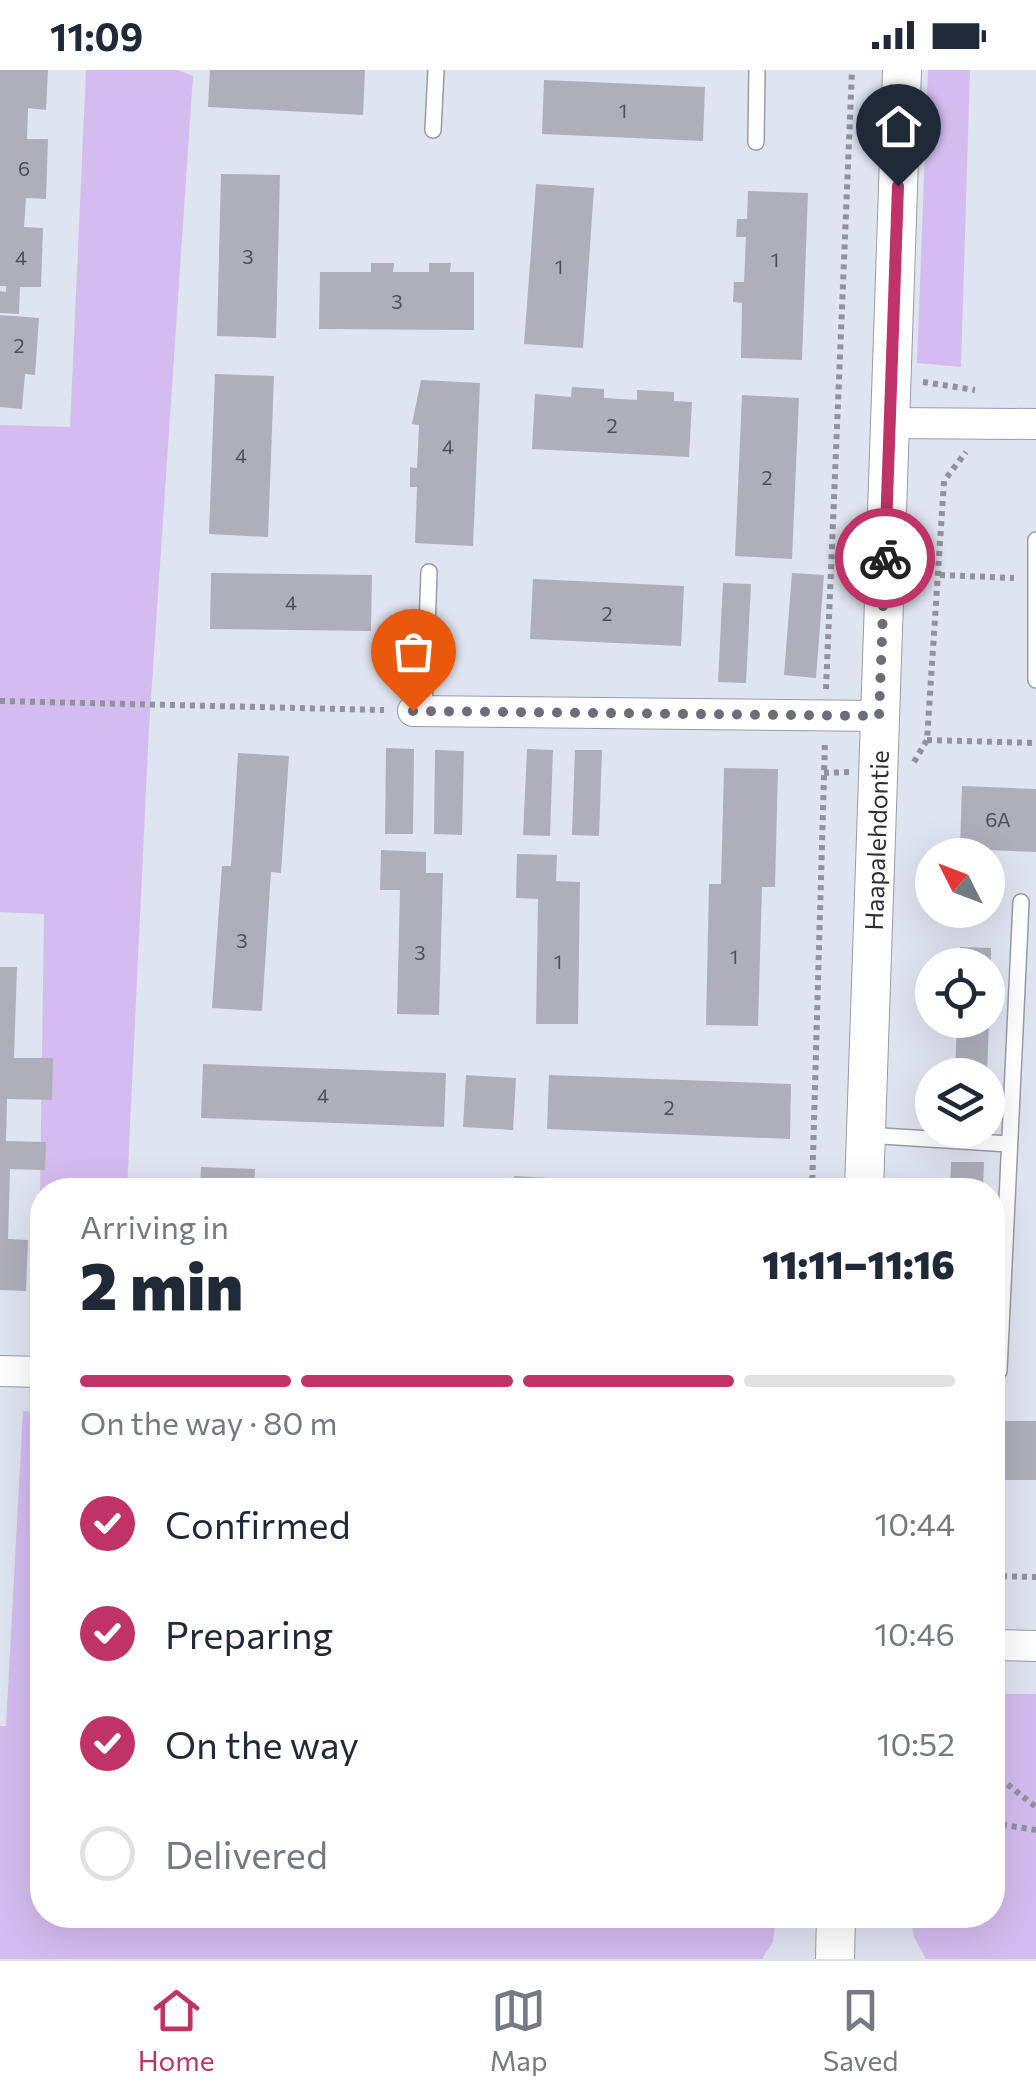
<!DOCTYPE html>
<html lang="en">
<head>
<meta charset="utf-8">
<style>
  body { margin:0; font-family:Commissioner,sans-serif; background:#f2f2f3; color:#1f2937; height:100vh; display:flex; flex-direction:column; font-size:38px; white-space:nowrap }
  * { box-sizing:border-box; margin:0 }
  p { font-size:32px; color:#747a83 }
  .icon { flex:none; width:55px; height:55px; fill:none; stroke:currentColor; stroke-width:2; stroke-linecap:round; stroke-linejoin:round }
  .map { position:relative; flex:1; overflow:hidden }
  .side { position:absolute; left:30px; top:1108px; width:975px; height:750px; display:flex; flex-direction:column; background:#fff; border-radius:40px; box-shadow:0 10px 40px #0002 }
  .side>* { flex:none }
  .needle { width:65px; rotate:312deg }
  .controls { position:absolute; left:915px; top:768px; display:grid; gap:20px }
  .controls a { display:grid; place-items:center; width:90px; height:90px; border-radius:50%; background:#fff; box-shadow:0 10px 40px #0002; font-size:50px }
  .pin { position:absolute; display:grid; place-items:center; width:85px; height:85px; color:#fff; margin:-102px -42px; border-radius:50% 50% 50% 0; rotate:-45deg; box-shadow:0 0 10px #0007 }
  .pin .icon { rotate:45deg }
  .courier { position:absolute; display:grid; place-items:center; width:100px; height:100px; margin:-50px; border:8px solid #bf3367; border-radius:50%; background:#fff; color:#222; box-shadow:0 2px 12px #0007 }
  .summary em { font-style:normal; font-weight:800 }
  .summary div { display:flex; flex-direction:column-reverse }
  .summary { display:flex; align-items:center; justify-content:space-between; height:170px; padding:0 50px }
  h1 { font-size:65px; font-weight:800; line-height:75px }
  .bar { display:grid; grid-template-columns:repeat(4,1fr); gap:15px 10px; align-content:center; height:120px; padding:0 50px }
  .bar i { height:12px; border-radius:8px; background:#e0e1e3 }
  .bar .active { background:#bf3367 }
  .bar p { grid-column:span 4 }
  ol { padding:0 50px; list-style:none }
  li { display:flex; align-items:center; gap:30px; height:110px }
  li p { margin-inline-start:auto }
  li .icon { padding:10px; border-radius:50%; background:#bf3367; color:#fff; stroke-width:4 }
  li:last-child { color:#747a83 }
  li i { width:55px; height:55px; border:5px solid #e0e1e3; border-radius:50% }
  .status { display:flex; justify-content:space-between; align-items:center; height:70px; padding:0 50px; background:#fff; direction:ltr }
  .status svg { height:28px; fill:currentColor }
  .tabs { display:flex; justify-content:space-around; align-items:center; height:140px; border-top:2px solid #e0e1e3; background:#fff; font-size:28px; color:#747a83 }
  .tabs a { display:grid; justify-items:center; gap:5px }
  .tabs .active { color:#bf3367 }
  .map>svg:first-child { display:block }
  .green { fill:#d4bcf0 }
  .building { fill:#afafbc }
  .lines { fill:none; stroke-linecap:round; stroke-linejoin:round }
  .service-casing { stroke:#979ca8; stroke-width:18 }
  .minor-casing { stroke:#979ca8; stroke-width:32 }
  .tertiary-casing { stroke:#979ca8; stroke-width:40 }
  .path { stroke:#90939d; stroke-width:6; stroke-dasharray:5 5; stroke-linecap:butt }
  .service { stroke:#fff; stroke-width:15 }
  .minor { stroke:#fff; stroke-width:30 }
  .tertiary { stroke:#fff; stroke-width:38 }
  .done { stroke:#6b6e76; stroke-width:10; stroke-dasharray:0 18 }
  .route { stroke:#bf3367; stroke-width:12 }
  .labels { text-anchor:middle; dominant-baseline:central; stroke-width:9; stroke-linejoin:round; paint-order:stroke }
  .number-label { font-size:20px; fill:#4e4f56 }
  .street-label { font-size:25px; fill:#2d2f34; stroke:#ecf2ff }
</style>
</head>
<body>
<div class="status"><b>11:09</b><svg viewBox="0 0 49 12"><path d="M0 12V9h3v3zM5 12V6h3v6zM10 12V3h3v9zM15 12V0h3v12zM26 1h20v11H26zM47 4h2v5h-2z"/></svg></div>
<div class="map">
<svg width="1036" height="1889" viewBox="0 0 1036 1889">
  <rect width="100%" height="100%" fill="#dfe4f1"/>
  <!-- green -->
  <g class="green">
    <polygon points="86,0 178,0 193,6 149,658 127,1120 42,1120 42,1261 38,1261 44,844 0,842 0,355 70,357"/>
    <polygon points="928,0 970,0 961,297 917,293"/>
    <polygon points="23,1341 42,1343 42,1845 776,1845 773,1872 762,1889 0,1889 0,1656 6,1656"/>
    <polygon points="993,1624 1036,1624 1036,1889 926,1889 914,1867 910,1845 992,1845"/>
  </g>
  <!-- building -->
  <g class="building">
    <polygon points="0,0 48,0 46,40 28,38 27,69 48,69 46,129 26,128 24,157 43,158 41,217 20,217 19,244 0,243 0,221 6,222 6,216 0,216"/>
    <polygon points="210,0 365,0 363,45 208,37"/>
    <polygon points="544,10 705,17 703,71 542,64"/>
    <polygon points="221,104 280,105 276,268 217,266"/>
    <polygon points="536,114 594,118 583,278 524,274"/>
    <polygon points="748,121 808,123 802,290 741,288 742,233 733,232 734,212 744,212 746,167 736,167 737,149 747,149"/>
    <polygon points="371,193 394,193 393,202 429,202 429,193 451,193 450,202 474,202 474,260 319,259 320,202 371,202"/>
    <polygon points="0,245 39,248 35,305 25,304 22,339 0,337"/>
    <polygon points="215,304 274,306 268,467 209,464"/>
    <polygon points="421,310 480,313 473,476 415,473 417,417 410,417 410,397 417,398 419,355 412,354"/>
    <polygon points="572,317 604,319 604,328 637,330 637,320 674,322 674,331 692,332 689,387 532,379 535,324 571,327"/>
    <polygon points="742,325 799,328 792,489 735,486"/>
    <polygon points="211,503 372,505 371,561 210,559"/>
    <polygon points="792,503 824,505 816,608 784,605"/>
    <polygon points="533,509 684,516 681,576 530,569"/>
    <polygon points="723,513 751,514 746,613 718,612"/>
    <polygon points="386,678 414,679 413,764 385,764"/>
    <polygon points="527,679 553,680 550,766 523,765"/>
    <polygon points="435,680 464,681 462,765 434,764"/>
    <polygon points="575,680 602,680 599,766 572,765"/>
    <polygon points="238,683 289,686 281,803 271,802 262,941 212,938 222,796 231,796"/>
    <polygon points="724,698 778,699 775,817 762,817 758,956 706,955 709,814 721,814"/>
    <polygon points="962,716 1036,719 1036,782 960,779"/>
    <polygon points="381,780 426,782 426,803 443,803 439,945 397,944 400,820 380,820"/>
    <polygon points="517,784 557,785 556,811 580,812 578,954 536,954 538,829 516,828"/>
    <polygon points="960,877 991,878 991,895 959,895"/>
    <polygon points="0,897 17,897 14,988 53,988 52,1030 7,1029 6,1071 46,1072 45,1100 10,1099 8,1169 28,1170 26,1221 0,1220"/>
    <polygon points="957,950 989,950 987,1005 955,1005"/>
    <polygon points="203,994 446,1003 444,1057 201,1048"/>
    <polygon points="466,1005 516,1008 513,1060 463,1057"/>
    <polygon points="549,1005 791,1014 790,1069 547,1059"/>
    <polygon points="951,1092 984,1092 983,1120 950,1120"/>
    <polygon points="201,1097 255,1099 254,1120 200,1120"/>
    <polygon points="514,1106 568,1109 568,1120 514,1120"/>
    <rect x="992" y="1351" width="44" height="59"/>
  </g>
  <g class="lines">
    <!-- service casing -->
    <g class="service-casing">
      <g id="service">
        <polyline points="433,60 436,0"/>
        <polyline points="756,72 757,0"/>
        <polyline points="1036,470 1036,610"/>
        <polyline points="424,641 429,502"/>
        <polyline points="866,1065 1009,1074"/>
        <polyline points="999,1301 1021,832"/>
      </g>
    </g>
    <!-- minor casing -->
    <g class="minor-casing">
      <g id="minor">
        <polyline points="891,353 1036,354"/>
        <polyline points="413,641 879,646"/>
        <polyline points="0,1301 42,1302"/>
        <polyline points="992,1575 1036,1576"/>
      </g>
    </g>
    <!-- tertiary casing -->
    <g class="tertiary-casing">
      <g id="tertiary">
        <path id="s1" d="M864 1120 902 0"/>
        <polyline points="835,1889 836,1845"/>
      </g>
    </g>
    <!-- path -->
    <g class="path">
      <polyline points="923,312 975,320"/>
      <polyline points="940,505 1014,508"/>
      <polyline points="826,619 852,0"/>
      <polyline points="0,631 384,640"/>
      <polyline points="927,670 1036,673"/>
      <polyline points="914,692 927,670 944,411 966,382"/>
      <polyline points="824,703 849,702"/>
      <polyline points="812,1120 825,671"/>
      <polyline points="992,1506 1036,1507"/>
      <polyline points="992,1702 1036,1737"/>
      <polyline points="992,1753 1036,1760"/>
    </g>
    <!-- service -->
    <use href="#service" class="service"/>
    <!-- minor -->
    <use href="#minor" class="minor"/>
    <!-- tertiary -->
    <use href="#tertiary" class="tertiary"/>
  </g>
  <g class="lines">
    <!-- done -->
    <polyline class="done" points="413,641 879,646 885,488"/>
    <!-- route -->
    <polyline class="route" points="885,488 898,116"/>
  </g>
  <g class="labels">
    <!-- number labels -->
    <g class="number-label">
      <text x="623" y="40">1</text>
      <text x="24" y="98">6</text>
      <text x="248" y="186">3</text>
      <text x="21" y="187">4</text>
      <text x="775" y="189">1</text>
      <text x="559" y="196">1</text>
      <text x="397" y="231">3</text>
      <text x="19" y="275">2</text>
      <text x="612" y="355">2</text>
      <text x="448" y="376">4</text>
      <text x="241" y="385">4</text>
      <text x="767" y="407">2</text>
      <text x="291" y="532">4</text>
      <text x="607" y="543">2</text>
      <text x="998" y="749">6A</text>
      <text x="242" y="870">3</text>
      <text x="420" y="882">3</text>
      <text x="734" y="886">1</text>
      <text x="558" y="891">1</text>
      <text x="323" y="1025">4</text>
      <text x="669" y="1037">2</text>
    </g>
    <!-- street labels -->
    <g class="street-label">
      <text stroke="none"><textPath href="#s1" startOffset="350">Haapalehdontie</textPath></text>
    </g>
  </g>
</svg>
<div class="controls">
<a><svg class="needle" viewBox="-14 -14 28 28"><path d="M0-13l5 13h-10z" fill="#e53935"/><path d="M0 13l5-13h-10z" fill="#747a83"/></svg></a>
<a><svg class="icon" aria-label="locate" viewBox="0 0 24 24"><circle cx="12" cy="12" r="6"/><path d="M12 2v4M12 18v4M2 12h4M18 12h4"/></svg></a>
<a><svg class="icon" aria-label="layers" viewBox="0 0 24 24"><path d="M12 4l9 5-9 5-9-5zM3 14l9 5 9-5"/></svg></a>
</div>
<div class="pin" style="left:413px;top:641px;background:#ea580c"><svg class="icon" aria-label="bag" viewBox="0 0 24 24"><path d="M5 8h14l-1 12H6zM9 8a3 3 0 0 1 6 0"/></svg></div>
<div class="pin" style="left:898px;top:116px;background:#1f2937"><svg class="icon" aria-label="home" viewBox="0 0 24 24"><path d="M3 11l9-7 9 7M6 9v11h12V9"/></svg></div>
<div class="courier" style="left:885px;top:488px"><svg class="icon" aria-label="bike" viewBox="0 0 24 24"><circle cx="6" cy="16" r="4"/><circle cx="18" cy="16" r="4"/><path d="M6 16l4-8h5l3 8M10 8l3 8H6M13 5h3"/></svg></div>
<section class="side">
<div class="summary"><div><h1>2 min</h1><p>Arriving in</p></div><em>11:11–11:16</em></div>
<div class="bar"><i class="active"></i><i class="active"></i><i class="active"></i><i></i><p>On the way · 80 m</p></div>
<ol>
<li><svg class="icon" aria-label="check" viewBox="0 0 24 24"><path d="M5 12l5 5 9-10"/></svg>Confirmed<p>10:44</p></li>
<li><svg class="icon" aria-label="check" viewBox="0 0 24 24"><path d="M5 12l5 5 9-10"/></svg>Preparing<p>10:46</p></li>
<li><svg class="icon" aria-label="check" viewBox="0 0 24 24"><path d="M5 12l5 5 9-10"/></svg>On the way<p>10:52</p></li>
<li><i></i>Delivered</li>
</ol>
</section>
</div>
<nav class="tabs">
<a class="active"><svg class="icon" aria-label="home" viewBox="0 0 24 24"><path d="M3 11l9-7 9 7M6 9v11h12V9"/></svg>Home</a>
<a><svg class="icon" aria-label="map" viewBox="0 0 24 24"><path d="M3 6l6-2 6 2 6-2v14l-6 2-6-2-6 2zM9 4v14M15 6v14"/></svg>Map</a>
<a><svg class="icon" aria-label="saved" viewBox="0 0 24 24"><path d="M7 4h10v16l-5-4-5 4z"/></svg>Saved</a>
</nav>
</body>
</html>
